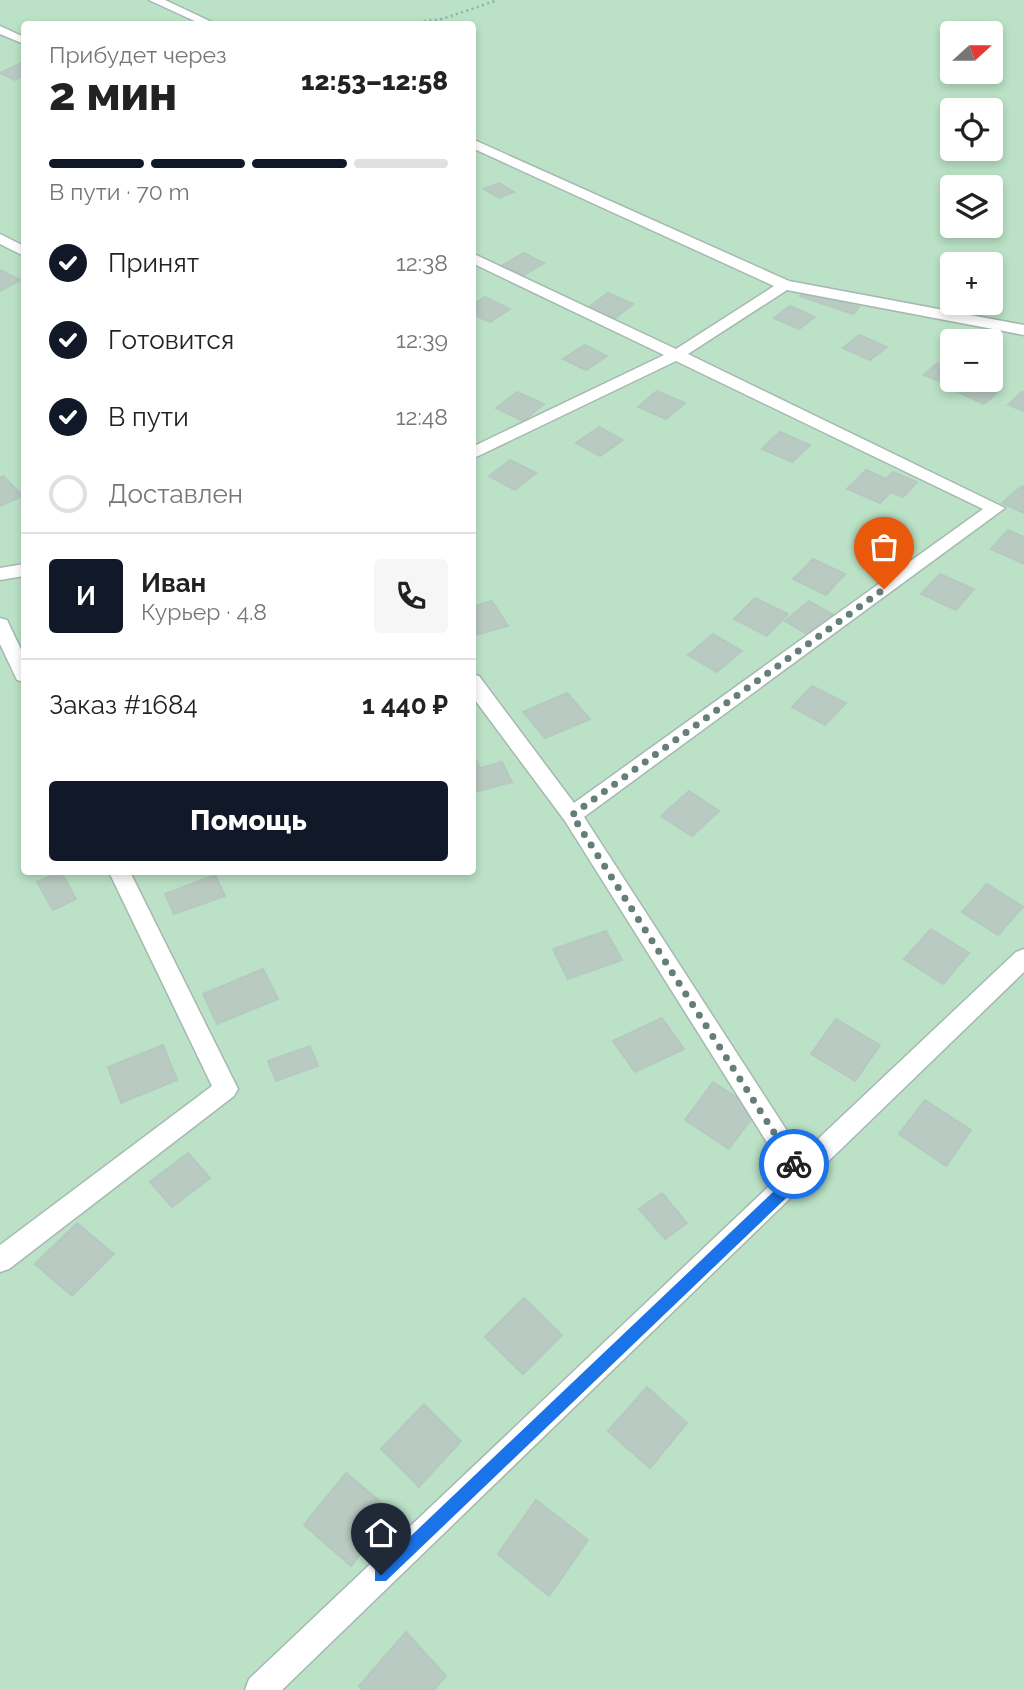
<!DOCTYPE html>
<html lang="ru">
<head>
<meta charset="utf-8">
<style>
  body { margin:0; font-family:Raleway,sans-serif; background:#f6f6f6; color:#222; height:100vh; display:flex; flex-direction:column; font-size:26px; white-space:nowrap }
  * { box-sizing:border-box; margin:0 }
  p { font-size:23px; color:#767676 }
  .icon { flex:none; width:38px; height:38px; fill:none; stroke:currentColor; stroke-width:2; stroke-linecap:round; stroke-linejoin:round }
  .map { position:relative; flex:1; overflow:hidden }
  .details { position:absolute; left:21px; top:21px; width:455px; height:854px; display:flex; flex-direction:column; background:#fff; border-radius:7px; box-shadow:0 4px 10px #0003 }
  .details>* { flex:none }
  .needle { width:46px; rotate:69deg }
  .tools { position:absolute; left:940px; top:21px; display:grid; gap:14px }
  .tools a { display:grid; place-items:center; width:63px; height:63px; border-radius:7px; background:#fff; box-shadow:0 4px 10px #0003; font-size:35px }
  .pin { position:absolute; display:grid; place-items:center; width:60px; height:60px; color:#fff; margin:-72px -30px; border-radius:50% 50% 50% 0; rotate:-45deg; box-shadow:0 0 7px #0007 }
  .pin .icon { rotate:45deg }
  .courier { position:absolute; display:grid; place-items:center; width:70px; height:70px; margin:-35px; border:5px solid #1a73e8; border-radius:50%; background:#fff; color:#222; box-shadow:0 2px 9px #0007 }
  .summary em { font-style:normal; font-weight:800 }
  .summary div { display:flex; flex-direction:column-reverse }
  .summary { display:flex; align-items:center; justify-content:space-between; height:119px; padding:0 28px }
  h1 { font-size:46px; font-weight:800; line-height:52px }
  .bar { display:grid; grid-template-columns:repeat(4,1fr); gap:10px 7px; align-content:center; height:84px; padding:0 28px }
  .bar i { height:9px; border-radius:5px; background:#e0e0e0 }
  .bar .current { background:#111827 }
  .bar p { grid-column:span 4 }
  .line { display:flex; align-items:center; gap:18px; padding:0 28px; border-top:2px solid #e0e0e0 }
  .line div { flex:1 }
  .round { display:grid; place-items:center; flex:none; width:74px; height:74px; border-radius:7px; background:#f6f6f6 }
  ol { padding:0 28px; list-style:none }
  li { display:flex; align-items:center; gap:21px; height:77px }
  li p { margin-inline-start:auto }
  li .icon { padding:7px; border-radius:50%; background:#111827; color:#fff; stroke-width:4 }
  li:last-child { color:#767676 }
  li i { width:38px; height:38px; border:4px solid #e0e0e0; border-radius:50% }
  .button { display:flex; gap:14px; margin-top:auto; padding:14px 28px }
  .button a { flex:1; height:80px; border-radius:7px; background:#111827; color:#fff; font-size:28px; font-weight:800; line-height:80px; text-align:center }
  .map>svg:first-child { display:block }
  .green { fill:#bbe2c6; fill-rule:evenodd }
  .building { fill:#b9cac3; stroke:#b5c9c1; stroke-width:2 }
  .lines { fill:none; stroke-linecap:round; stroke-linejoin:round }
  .lane-casing { stroke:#a6b8b2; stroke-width:3 }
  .path { stroke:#81b5a5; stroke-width:2.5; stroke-dasharray:2 3.5; stroke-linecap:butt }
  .lane { fill:#fff; fill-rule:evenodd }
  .route { fill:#1a73e8 }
  .done { stroke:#657f78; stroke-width:7; stroke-dasharray:0 12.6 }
</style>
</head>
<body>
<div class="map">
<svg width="1024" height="1690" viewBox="0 0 1024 1690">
  <rect width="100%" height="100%" fill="#e4efea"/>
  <!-- green -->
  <path class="green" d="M0 0H1024V1690H0ZM24 24H472V872H24ZM952 33H990V72H952ZM952 110H990V149H952ZM952 187H990V226H952ZM952 264H990V303H952ZM952 341H990V380H952Z"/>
  <!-- building -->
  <g class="building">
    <polygon points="21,63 24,65 24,75 14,80 0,73"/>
    <polygon points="499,183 514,192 499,198 484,189"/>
    <polygon points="524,253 544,263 524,275 503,265"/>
    <polygon points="0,270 20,280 0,291"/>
    <polygon points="806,290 859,307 853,314 800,296"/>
    <polygon points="608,293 633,304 615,318 589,307"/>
    <polygon points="485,297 510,309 490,322 472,314 472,305"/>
    <polygon points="790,306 815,317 799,329 774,318"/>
    <polygon points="859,335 887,347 870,360 843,348"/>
    <polygon points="585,345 607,356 586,370 563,359"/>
    <polygon points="937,363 952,369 952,380 961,380 954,387 924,375"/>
    <polygon points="970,380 983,380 1002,388 984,404 956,391"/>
    <polygon points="657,391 685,403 666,419 638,407"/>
    <polygon points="517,392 544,404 523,421 496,408"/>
    <polygon points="1022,392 1024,392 1024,411 1008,405"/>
    <polygon points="599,427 623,440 600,456 576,443"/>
    <polygon points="780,432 810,445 792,462 762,449"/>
    <polygon points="510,460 536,473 515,490 489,476"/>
    <polygon points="866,470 886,479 893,472 917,482 903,497 891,492 880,503 847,489"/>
    <polygon points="3,476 23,496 0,506 0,478"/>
    <polygon points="1022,486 1024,487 1024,513 1002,503"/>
    <polygon points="1008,530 1024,537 1024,564 991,549"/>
    <polygon points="813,559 845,574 826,595 793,579"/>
    <polygon points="940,574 974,589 956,610 921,594"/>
    <polygon points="755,598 788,614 767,636 734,619"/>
    <polygon points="492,601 508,626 472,636 472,607"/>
    <polygon points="809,601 837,617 814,638 785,621"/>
    <polygon points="713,634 742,651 717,672 688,655"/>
    <polygon points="812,686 846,703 825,725 792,707"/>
    <polygon points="567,693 590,719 545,738 523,712"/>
    <polygon points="472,752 480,768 502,762 512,782 472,793"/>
    <polygon points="689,791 719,811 692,836 661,816"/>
    <polygon points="61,872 76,899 53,910 37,882"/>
    <polygon points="215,875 225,896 174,914 165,894"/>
    <polygon points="987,884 1023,907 998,935 962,912"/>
    <polygon points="931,929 969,953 943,984 904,959"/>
    <polygon points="606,931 622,960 568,979 553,949"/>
    <polygon points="263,969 278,999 217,1024 203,994"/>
    <polygon points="662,1018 684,1049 635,1072 613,1041"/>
    <polygon points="836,1019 880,1045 855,1081 811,1054"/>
    <polygon points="163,1045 177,1080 121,1103 108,1067"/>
    <polygon points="310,1046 318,1066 276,1081 268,1061"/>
    <polygon points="713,1082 757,1111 729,1149 685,1120"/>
    <polygon points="925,1100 971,1130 946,1166 899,1134"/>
    <polygon points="188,1153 210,1178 172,1207 150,1182"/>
    <polygon points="662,1193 687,1223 665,1239 639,1209"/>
    <polygon points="77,1223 114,1254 72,1296 35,1264"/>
    <polygon points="524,1298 562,1335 523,1374 485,1337"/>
    <polygon points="647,1387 687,1423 650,1468 608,1431"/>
    <polygon points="424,1404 461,1441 419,1487 381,1449"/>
    <polygon points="346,1473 393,1512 351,1566 304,1525"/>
    <polygon points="536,1500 588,1540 549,1596 498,1554"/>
    <polygon points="406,1632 446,1676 434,1690 363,1690 359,1686"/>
  </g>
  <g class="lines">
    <!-- lane casing -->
    <g class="lane-casing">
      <g id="lane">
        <polygon points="149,0 165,0 216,24 201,24"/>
        <polygon points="0,26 24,37 24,44 0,34"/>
        <polygon points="472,139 789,281 1024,325 1024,335 787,290 688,354 1005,508 584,817 802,1154 1016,952 1024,949 1024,972 282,1690 245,1690 249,1679 785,1171 565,821 472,696 472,674 479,676 574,803 983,509 676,361 472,459 472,447 664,355 472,263 472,253 676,349 774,286 472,148"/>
        <polygon points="0,234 24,246 24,256 0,244"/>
        <polygon points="24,564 24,576 0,580 0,568"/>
        <polygon points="0,618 7,620 24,656 24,682 17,680 0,644"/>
        <polygon points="109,872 130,872 238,1089 234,1096 9,1269 0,1272 0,1245 212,1086"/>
      </g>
    </g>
    <!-- path -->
    <polyline class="path" points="402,24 442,19 498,0"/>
    <!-- lane -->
    <use href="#lane" class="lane"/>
  </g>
  <!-- route -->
  <polygon class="route" points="794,1158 806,1170 806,1179 386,1581 375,1581 375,1570 793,1173 787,1164"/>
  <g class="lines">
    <!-- done -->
    <polyline class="done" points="794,1164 572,815 884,589"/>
  </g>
</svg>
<div class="tools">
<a><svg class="needle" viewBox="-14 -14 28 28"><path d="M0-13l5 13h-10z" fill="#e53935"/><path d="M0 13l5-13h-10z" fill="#767676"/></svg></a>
<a><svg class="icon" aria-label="locate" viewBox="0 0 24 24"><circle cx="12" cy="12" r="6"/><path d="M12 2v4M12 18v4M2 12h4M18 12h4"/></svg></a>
<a><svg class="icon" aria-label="layers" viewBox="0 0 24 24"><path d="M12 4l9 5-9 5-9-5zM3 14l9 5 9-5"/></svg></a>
<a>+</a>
<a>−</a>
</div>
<div class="pin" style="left:884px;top:589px;background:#ea580c"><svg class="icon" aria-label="bag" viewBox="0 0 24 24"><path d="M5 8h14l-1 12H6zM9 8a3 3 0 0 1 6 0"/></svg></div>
<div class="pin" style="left:381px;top:1575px;background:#1f2937"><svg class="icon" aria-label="home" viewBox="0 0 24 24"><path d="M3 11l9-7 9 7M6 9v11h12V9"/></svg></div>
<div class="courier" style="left:794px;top:1164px"><svg class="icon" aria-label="bike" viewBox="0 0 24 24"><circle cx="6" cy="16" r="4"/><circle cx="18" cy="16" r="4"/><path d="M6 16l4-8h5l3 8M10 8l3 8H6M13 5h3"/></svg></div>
<section class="details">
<div class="summary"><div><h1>2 мин</h1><p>Прибудет через</p></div><em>12:53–12:58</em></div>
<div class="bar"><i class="current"></i><i class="current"></i><i class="current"></i><i></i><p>В пути · 70 m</p></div>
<ol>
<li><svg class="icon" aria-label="check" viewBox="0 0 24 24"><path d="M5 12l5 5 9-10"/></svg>Принят<p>12:38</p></li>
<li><svg class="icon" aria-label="check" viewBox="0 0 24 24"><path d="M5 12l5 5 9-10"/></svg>Готовится<p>12:39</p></li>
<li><svg class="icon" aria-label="check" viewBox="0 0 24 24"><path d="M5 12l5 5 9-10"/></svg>В пути<p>12:48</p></li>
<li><i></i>Доставлен</li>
</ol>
<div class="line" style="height:126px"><b class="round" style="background:#111827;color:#fff">И</b><div><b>Иван</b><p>Курьер · 4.8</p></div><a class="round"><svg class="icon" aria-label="phone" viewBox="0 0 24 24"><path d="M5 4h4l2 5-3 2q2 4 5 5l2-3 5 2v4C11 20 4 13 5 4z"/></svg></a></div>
<div class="line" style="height:91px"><div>Заказ #1684</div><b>1 440 ₽</b></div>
<div class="button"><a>Помощь</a></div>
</section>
</div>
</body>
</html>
